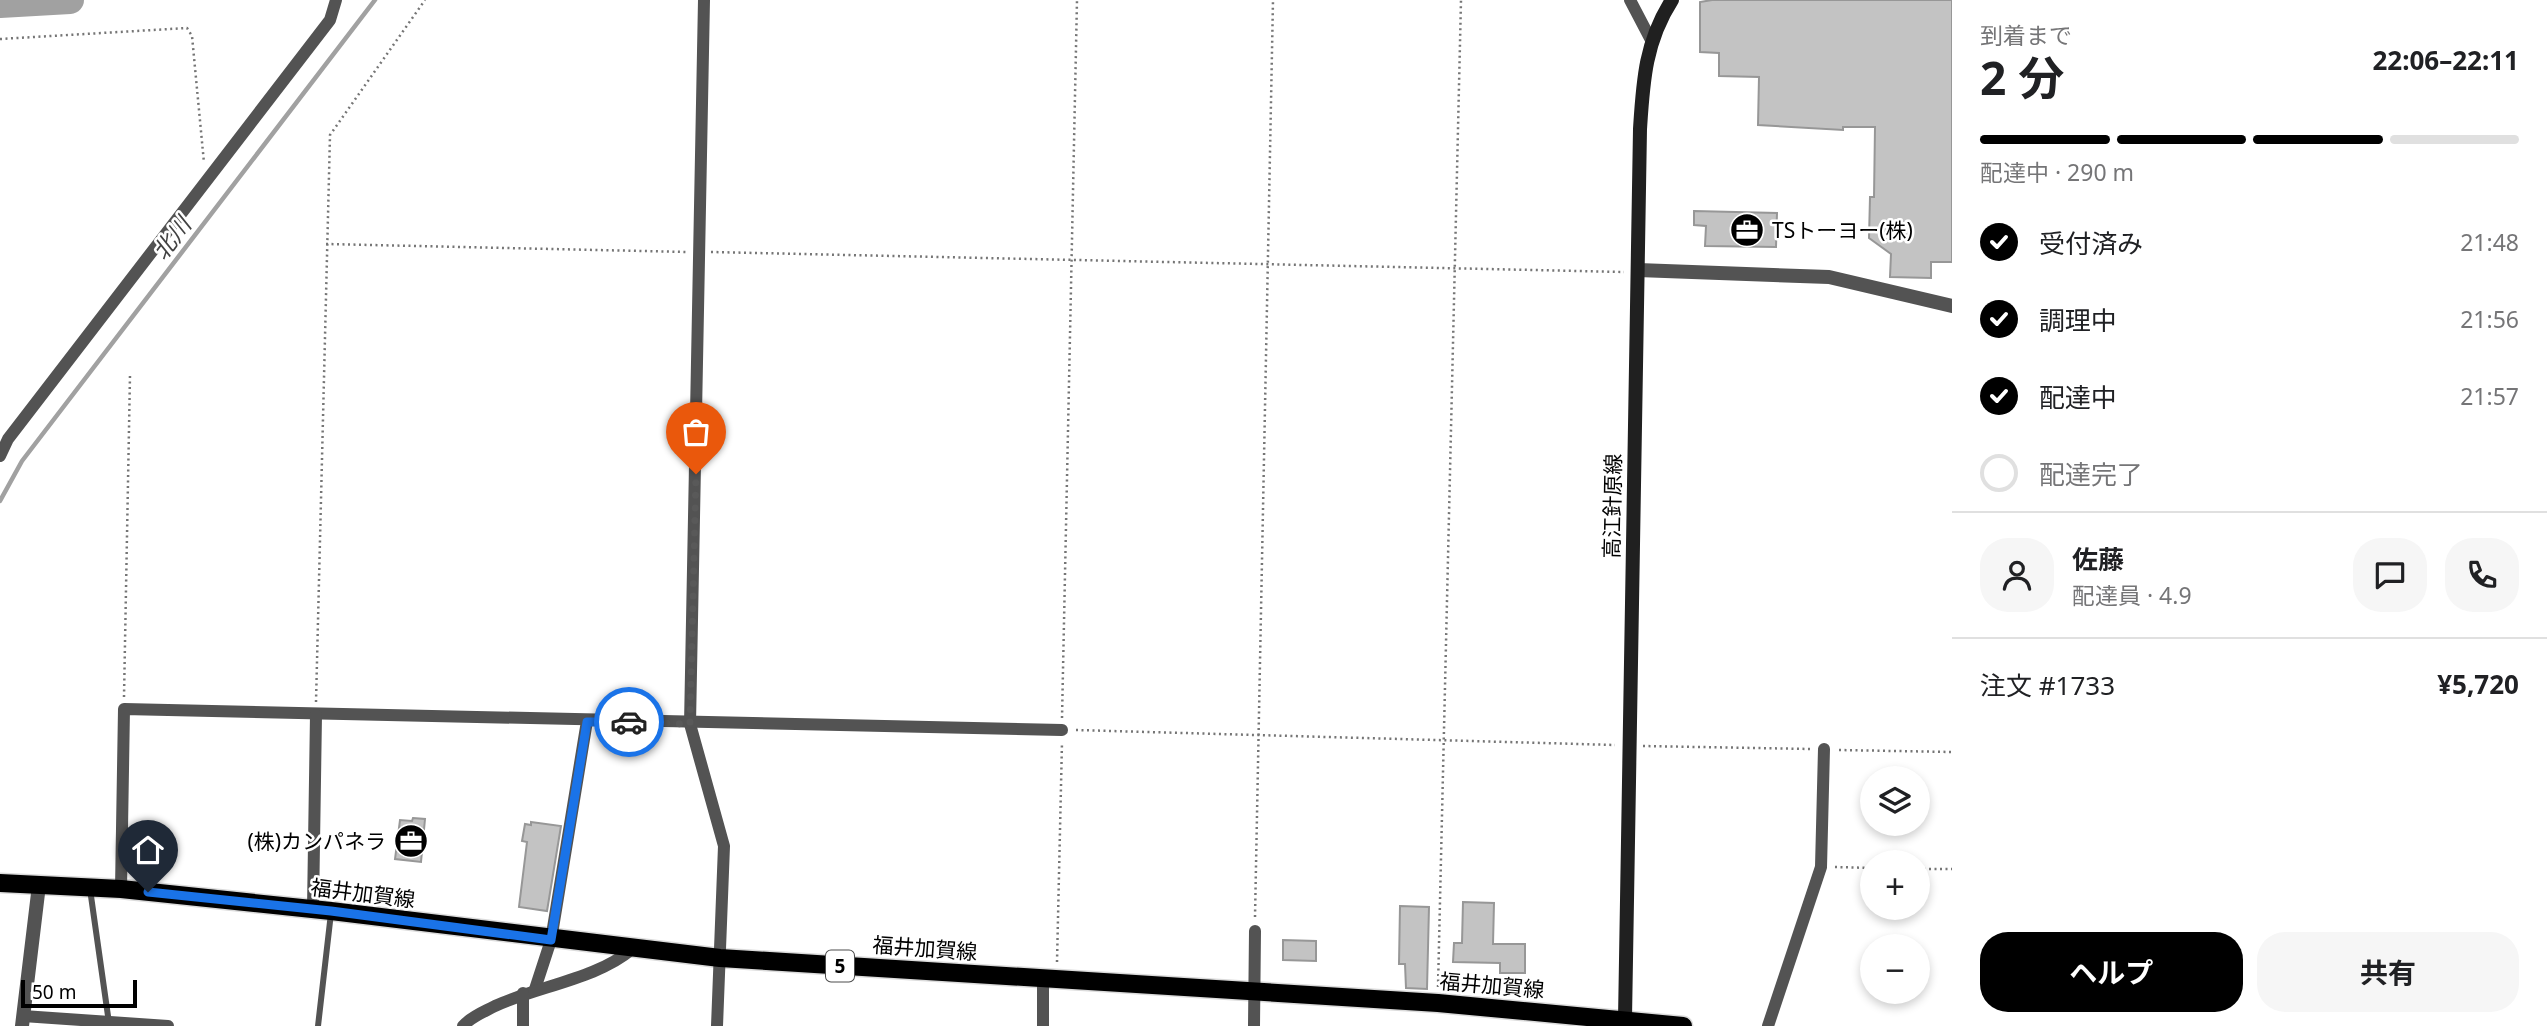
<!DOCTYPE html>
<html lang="ja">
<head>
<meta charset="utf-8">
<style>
  body { margin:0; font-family:"Noto Sans","Noto Sans JP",sans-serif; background:#f6f6f6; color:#202124; height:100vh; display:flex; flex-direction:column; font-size:26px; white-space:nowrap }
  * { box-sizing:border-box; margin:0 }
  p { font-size:23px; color:#757577 }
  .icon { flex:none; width:38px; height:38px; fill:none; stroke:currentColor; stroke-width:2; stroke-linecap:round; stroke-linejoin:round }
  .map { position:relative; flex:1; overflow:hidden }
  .drawer { display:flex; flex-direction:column; background:#fff; width:595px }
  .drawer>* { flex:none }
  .controls { position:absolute; left:1860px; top:766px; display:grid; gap:14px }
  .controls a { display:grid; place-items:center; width:70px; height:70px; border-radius:50%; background:#fff; box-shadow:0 4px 10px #0003; font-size:35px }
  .scale { position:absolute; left:21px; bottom:18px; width:116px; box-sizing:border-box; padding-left:7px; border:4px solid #000; border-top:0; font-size:19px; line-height:24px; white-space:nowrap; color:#000; -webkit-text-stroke:5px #fff; paint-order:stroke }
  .pin { position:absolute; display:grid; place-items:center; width:60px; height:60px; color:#fff; margin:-72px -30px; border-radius:50% 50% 50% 0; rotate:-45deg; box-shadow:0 0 7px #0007 }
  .pin .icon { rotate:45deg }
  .courier { position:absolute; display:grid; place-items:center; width:70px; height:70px; margin:-35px; border:5px solid #1a73e8; border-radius:50%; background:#fff; color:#222; box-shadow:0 2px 9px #0007 }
  .headline em { font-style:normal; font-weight:700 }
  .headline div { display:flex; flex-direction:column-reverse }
  .headline { display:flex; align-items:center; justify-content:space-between; height:119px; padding:0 28px }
  h1 { font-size:46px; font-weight:700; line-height:52px }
  .bar { display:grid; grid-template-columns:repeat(4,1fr); gap:10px 7px; align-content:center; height:84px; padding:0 28px }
  .bar i { height:9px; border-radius:5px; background:#e0e0e0 }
  .bar .selected { background:#000 }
  .bar p { grid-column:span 4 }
  .line { display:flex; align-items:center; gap:18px; padding:0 28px; border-top:2px solid #e0e0e0 }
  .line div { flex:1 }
  .round { display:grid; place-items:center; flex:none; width:74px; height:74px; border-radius:28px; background:#f6f6f6 }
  ol { padding:0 28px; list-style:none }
  li { display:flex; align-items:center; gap:21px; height:77px }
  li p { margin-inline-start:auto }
  li .icon { padding:7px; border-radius:50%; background:#000; color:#fff; stroke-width:4 }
  li:last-child { color:#757577 }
  li i { width:38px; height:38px; border:4px solid #e0e0e0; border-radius:50% }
  .button { display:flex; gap:14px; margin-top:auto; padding:14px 28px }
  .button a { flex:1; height:80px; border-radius:28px; background:#000; color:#fff; font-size:28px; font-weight:700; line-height:80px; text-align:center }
  .button a+a { background:#f6f6f6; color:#202124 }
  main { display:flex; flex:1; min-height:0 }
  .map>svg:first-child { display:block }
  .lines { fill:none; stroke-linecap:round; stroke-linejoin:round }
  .stream { stroke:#a1a1a1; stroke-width:4.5 }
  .river { stroke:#a1a1a1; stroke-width:28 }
  .building { fill:#c3c3c3; stroke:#979797; stroke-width:2 }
  .primary-casing { stroke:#dbdbdb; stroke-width:21 }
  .path { stroke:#757575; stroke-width:2.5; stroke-dasharray:2 3.5; stroke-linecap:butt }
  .service { stroke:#535353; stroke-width:6 }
  .minor { stroke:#535353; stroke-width:12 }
  .tertiary { stroke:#535353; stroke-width:14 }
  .secondary { stroke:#202020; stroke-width:14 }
  .primary { stroke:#000; stroke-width:18 }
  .done { stroke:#595959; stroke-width:7; stroke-dasharray:0 12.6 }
  .route { stroke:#1a73e8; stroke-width:9 }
  .labels { text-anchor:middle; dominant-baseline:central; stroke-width:5; stroke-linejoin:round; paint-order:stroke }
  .shield { fill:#fff; stroke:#4c4c4c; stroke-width:2 }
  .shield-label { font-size:19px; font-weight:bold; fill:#000 }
  .poi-label { font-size:21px; fill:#000; stroke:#fff; text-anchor:start }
  .street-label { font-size:21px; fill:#000; stroke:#fff }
  .water-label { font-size:23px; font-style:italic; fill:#424242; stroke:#fff }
</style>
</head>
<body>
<main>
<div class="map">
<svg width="1952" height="1026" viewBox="0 0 1952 1026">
  <rect width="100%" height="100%" fill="#fff"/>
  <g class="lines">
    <!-- stream -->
    <polyline class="stream" points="0,501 22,461 375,0"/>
    <!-- river -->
    <polyline class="river" points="0,4 70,0"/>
  </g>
  <!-- building -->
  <g class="building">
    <polygon points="1712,0 1952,0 1952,262 1931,262 1931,278 1890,277 1891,254 1869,238 1870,197 1874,197 1875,127 1843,127 1843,130 1758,125 1759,77 1719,76 1719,53 1700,52 1700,2"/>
    <polygon points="1694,211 1777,213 1776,247 1705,246 1706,226 1694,225"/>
    <polygon points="413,818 425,819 421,862 395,859 400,820 412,821"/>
    <polygon points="531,822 561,826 547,911 519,907 527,842 522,841 525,824 531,825"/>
    <polygon points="1463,902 1494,903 1493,944 1525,944 1525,973 1500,973 1500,963 1453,962 1454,943 1462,943"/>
    <polygon points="1400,906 1429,907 1427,989 1406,988 1405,964 1399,964"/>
    <polygon points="1283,940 1316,941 1316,961 1283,960"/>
  </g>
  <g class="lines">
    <!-- primary casing -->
    <g class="primary-casing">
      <polyline id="primary" points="0,883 121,889 331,911 720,958 1438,1003 1683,1026"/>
    </g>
    <!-- path -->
    <g class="path">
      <polyline points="0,39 187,28 192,36 204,163"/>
      <polyline points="326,244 687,252"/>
      <polyline points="711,252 1624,272"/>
      <polyline points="124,697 130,375"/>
      <polyline points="316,702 330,135 425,0"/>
      <polyline points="1062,718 1077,0"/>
      <polyline points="1076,730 1615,745"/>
      <polyline points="1643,746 1811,749"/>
      <polyline points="1839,750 1952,752"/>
      <polyline points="1835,867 1872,868"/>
      <polyline points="1918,869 1952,869"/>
      <polyline points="1255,917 1273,0"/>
      <polyline points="1057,962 1062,742"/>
      <polyline points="1438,987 1461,0"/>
    </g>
    <!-- service -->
    <g class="service">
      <polyline points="90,889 109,1023"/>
      <polyline points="318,1026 331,913"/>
    </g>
    <!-- minor -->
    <g class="minor">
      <polyline points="704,0 690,724 724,846 717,1026"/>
      <polyline points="1630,0 1652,42"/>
      <polyline points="0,456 8,439 330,20 336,0"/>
      <polyline points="121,889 124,709 1062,730"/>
      <polyline points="313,909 316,715"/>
      <polyline points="535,989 551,940 587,721"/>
      <polyline points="23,1016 168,1026"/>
      <path d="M463 1026C472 1016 484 1012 495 1006 538 986 597 979 632 949"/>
      <polyline points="523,1026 523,993"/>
      <polyline points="1043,1026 1043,978"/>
      <polyline points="1254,1026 1255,931"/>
      <polyline points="1768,1026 1821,867 1824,749"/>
    </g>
    <!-- tertiary -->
    <g class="tertiary">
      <polyline points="1638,270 1829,277 1952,306"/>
      <polyline points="22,1026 39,885"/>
    </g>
    <!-- secondary -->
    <path class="secondary" d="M1625 1019 1640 129C1643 82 1645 42 1672 0"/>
    <!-- primary -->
    <use href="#primary" class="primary"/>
  </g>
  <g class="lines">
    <!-- done -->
    <polyline class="done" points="629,722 690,724 696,474"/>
    <!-- route -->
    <polyline class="route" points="148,892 331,911 551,940 587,722 629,722"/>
  </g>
  <!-- icons -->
  <defs>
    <g id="office-disc" transform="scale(1.75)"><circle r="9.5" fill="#000" stroke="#fff"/><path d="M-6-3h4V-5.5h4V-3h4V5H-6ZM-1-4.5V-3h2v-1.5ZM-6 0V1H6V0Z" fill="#fff"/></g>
  </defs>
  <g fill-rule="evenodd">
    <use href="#office-disc" x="1747" y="230"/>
    <use href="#office-disc" x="411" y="841"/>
  </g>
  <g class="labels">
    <!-- shield labels -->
    <rect class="shield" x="826" y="950.5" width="28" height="31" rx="5"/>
    <g class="shield-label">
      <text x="840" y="966">5</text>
    </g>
    <!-- poi labels -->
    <g class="poi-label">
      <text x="1772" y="230">TSトーヨー(株)</text>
      <text x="386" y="841" text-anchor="end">(株)カンパネラ</text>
    </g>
    <!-- street labels -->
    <g class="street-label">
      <text transform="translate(1612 506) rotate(-89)">高江針原線</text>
      <text transform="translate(363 893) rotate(7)">福井加賀線</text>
      <text transform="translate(925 948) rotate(4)">福井加賀線</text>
      <text transform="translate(1492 985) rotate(5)">福井加賀線</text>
    </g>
    <!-- water labels -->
    <g class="water-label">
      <text transform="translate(171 238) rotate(-53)">北川</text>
    </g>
  </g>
</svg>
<div class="controls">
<a><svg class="icon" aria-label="layers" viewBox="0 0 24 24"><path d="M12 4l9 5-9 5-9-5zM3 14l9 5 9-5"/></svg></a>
<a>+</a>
<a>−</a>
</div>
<div class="scale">50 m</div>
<div class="pin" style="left:696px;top:474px;background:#ea580c"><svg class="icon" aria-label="bag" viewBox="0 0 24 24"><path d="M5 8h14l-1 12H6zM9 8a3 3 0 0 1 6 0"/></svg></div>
<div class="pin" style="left:148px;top:892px;background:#1f2937"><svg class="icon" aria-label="home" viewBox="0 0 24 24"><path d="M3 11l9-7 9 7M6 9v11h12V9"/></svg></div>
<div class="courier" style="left:629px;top:722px"><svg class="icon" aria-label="car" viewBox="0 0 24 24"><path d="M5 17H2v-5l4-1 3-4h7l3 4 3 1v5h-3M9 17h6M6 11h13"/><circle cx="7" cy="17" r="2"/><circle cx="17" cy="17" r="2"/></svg></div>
</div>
<section class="drawer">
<div class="headline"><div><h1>2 分</h1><p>到着まで</p></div><em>22:06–22:11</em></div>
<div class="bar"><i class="selected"></i><i class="selected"></i><i class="selected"></i><i></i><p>配達中 · 290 m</p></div>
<ol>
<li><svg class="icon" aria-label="check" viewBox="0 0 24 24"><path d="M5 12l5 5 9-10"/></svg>受付済み<p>21:48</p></li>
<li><svg class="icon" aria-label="check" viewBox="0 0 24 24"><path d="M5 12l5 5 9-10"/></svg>調理中<p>21:56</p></li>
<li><svg class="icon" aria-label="check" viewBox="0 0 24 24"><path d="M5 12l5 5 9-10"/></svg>配達中<p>21:57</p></li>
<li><i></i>配達完了</li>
</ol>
<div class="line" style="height:126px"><a class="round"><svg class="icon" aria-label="person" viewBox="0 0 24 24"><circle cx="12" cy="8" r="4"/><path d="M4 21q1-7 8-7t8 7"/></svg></a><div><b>佐藤</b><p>配達員 · 4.9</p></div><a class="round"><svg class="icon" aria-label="chat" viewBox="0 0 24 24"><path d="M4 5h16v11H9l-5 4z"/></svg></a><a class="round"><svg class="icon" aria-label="phone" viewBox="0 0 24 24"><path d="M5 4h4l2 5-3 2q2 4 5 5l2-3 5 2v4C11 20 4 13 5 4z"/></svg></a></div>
<div class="line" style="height:91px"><div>注文 #1733</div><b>¥5,720</b></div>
<div class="button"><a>ヘルプ</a><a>共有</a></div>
</section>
</main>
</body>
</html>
